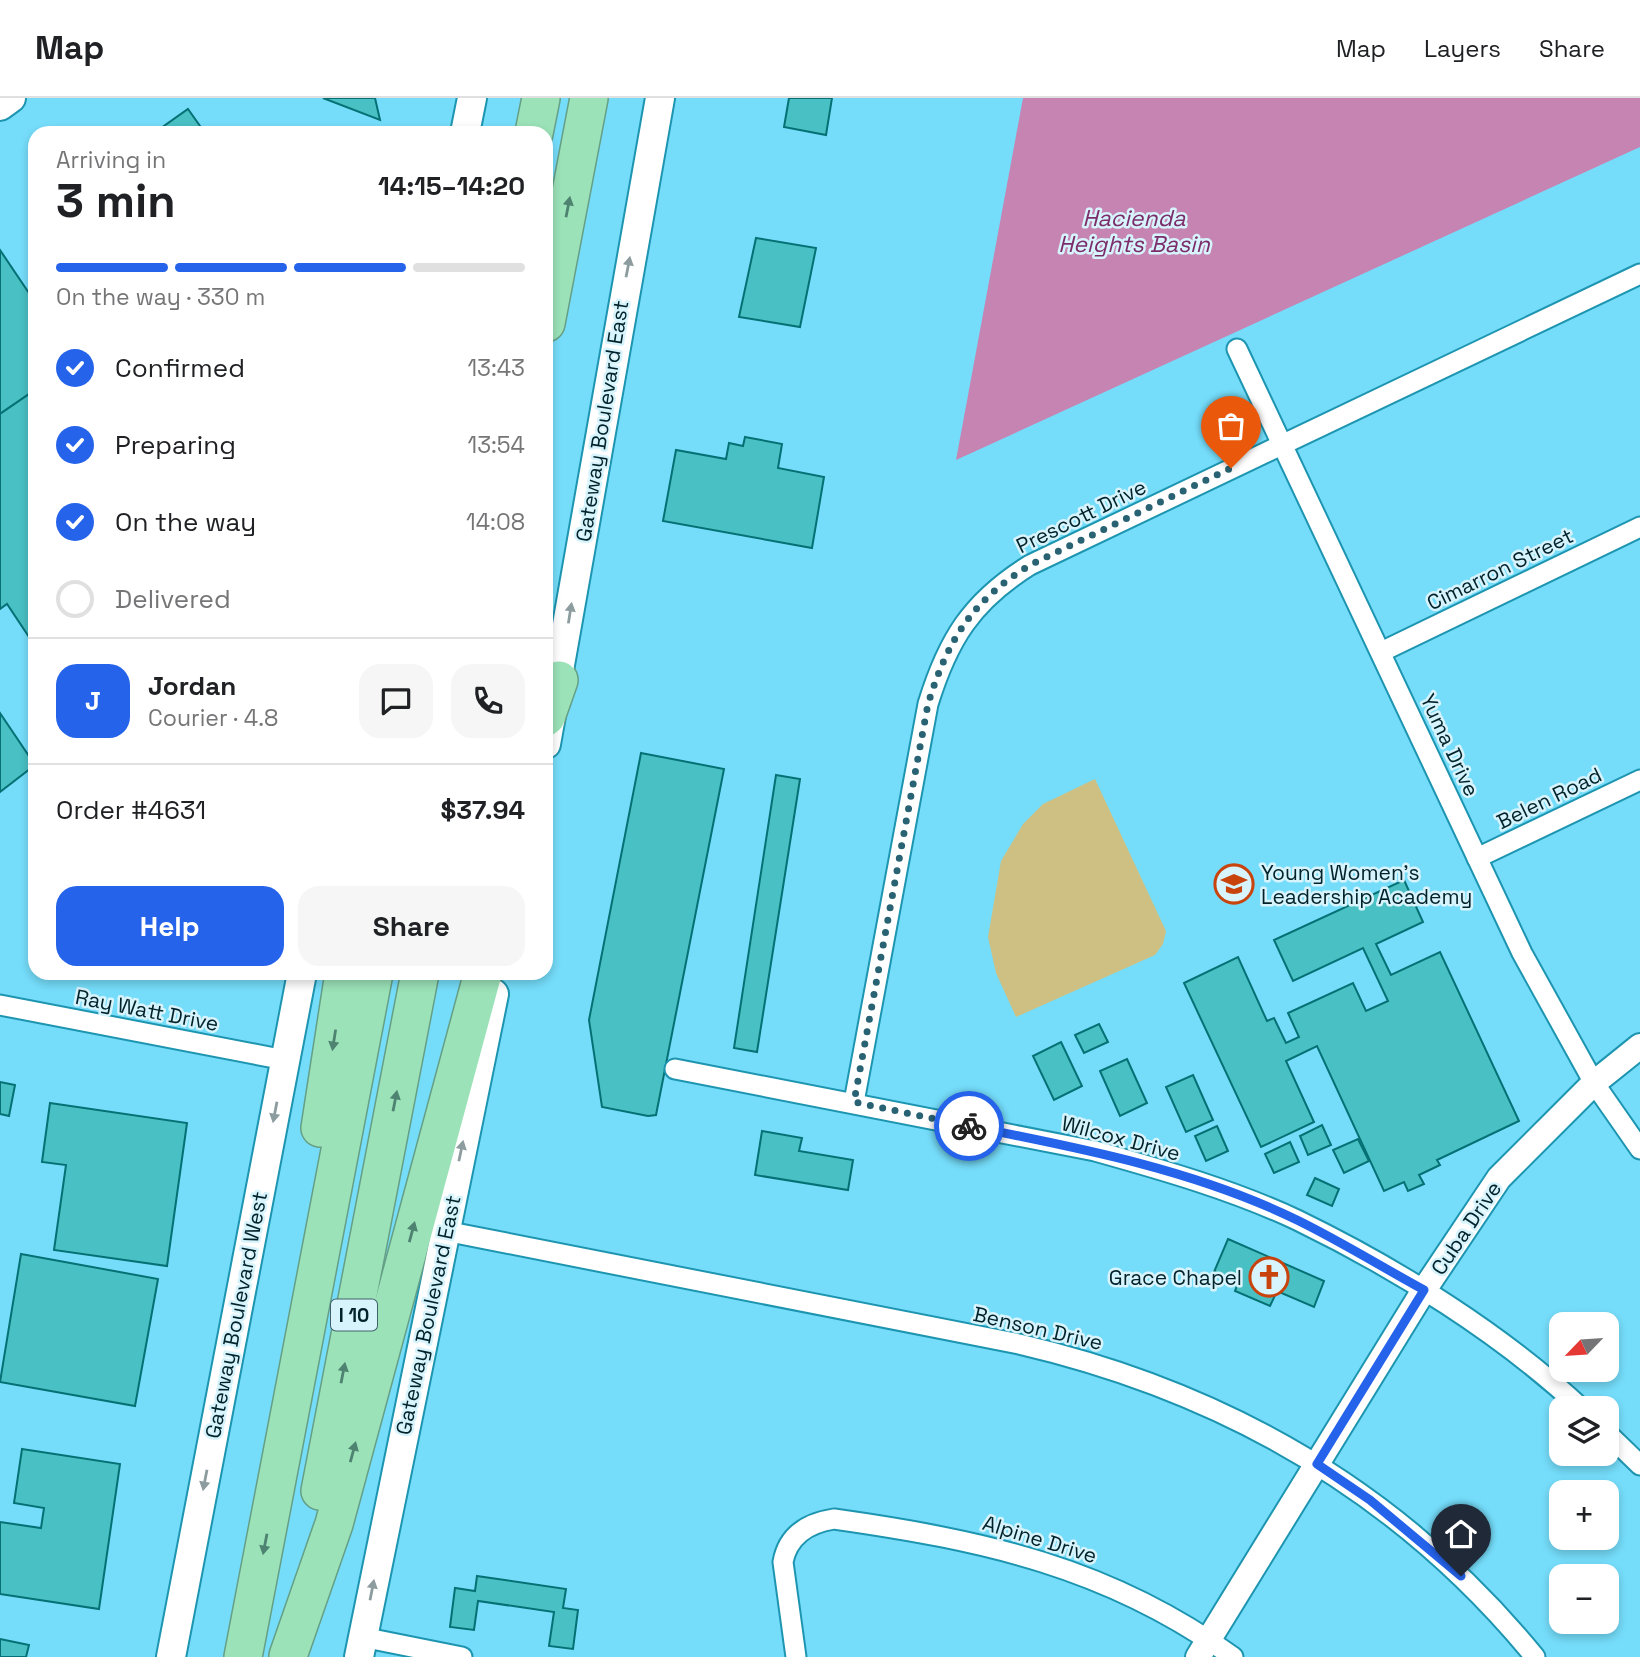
<!DOCTYPE html>
<html lang="en">
<head>
<meta charset="utf-8">
<style>
  body { margin:0; font-family:"Space Grotesk",sans-serif; background:#f6f6f6; color:#202124; height:100vh; display:flex; flex-direction:column; font-size:26px; white-space:nowrap }
  * { box-sizing:border-box; margin:0 }
  p { font-size:23px; color:#757577 }
  .icon { flex:none; width:38px; height:38px; fill:none; stroke:currentColor; stroke-width:2; stroke-linecap:round; stroke-linejoin:round }
  .map { position:relative; flex:1; overflow:hidden }
  .side { position:absolute; left:28px; top:28px; width:525px; height:854px; display:flex; flex-direction:column; background:#fff; border-radius:21px; box-shadow:0 4px 10px #0003 }
  .side>* { flex:none }
  .needle { width:46px; rotate:245deg }
  .controls { position:absolute; left:1549px; top:1214px; display:grid; gap:14px }
  .controls a { display:grid; place-items:center; width:70px; height:70px; border-radius:14px; background:#fff; box-shadow:0 4px 10px #0003; font-size:35px }
  .pin { position:absolute; display:grid; place-items:center; width:60px; height:60px; color:#fff; margin:-72px -30px; border-radius:50% 50% 50% 0; rotate:-45deg; box-shadow:0 0 7px #0007 }
  .pin .icon { rotate:45deg }
  .courier { position:absolute; display:grid; place-items:center; width:70px; height:70px; margin:-35px; border:5px solid #2563eb; border-radius:50%; background:#fff; color:#222; box-shadow:0 2px 9px #0007 }
  .head em { font-style:normal; font-weight:800 }
  .head div { display:flex; flex-direction:column-reverse }
  .head { display:flex; align-items:center; justify-content:space-between; height:119px; padding:0 28px }
  h1 { font-size:46px; font-weight:800; line-height:52px }
  .bar { display:grid; grid-template-columns:repeat(4,1fr); gap:10px 7px; align-content:center; height:84px; padding:0 28px }
  .bar i { height:9px; border-radius:5px; background:#e0e0e0 }
  .bar .current { background:#2563eb }
  .bar p { grid-column:span 4 }
  .line { display:flex; align-items:center; gap:18px; padding:0 28px; border-top:2px solid #e0e0e0 }
  .line div { flex:1 }
  .round { display:grid; place-items:center; flex:none; width:74px; height:74px; border-radius:21px; background:#f6f6f6 }
  ol { padding:0 28px; list-style:none }
  li { display:flex; align-items:center; gap:21px; height:77px }
  li p { margin-inline-start:auto }
  li .icon { padding:7px; border-radius:50%; background:#2563eb; color:#fff; stroke-width:4 }
  li:last-child { color:#757577 }
  li i { width:38px; height:38px; border:4px solid #e0e0e0; border-radius:50% }
  .primary-button { display:flex; gap:14px; margin-top:auto; padding:14px 28px }
  .primary-button a { flex:1; height:80px; border-radius:21px; background:#2563eb; color:#fff; font-size:28px; font-weight:800; line-height:80px; text-align:center }
  .primary-button a+a { background:#f6f6f6; color:#202124 }
  header { display:flex; align-items:center; gap:42px; box-sizing:border-box; height:98px; padding:0 35px; background:#fff; border-bottom:2px solid #e0e0e0 }
  header strong { font-size:33px }
  nav { display:flex; gap:38px; margin-inline-start:auto; font-size:24px }
  .map>svg:first-child { display:block }
  .green { fill:#cdc082 }
  .water { fill:#c684b3 }
  .building { fill:#49c0c4; stroke:#057174; stroke-width:2 }
  .lines { fill:none; stroke-linecap:round; stroke-linejoin:round }
  .minor-casing { stroke:#1e95b0; stroke-width:23 }
  .tertiary-casing { stroke:#1e95b0; stroke-width:28 }
  .secondary-casing { stroke:#1e95b0; stroke-width:32 }
  .motorway-casing { stroke:#659f86; stroke-width:40 }
  .minor { stroke:#fff; stroke-width:19 }
  .tertiary { stroke:#fff; stroke-width:24 }
  .secondary { stroke:#fff; stroke-width:28 }
  .motorway { stroke:#9be2b8; stroke-width:37 }
  .oneway { fill:#4e8271 }
  .oneway2 { fill:#8c9c9f }
  .done { stroke:#296373; stroke-width:7; stroke-dasharray:0 12.6 }
  .route { stroke:#2563eb; stroke-width:9 }
  .labels { text-anchor:middle; dominant-baseline:central; stroke-width:5; stroke-linejoin:round; paint-order:stroke }
  .shield { fill:#d7f3fc; stroke:#406169; stroke-width:2 }
  .shield-label { font-size:19px; font-weight:bold; fill:#00222a }
  .street-label { font-size:21px; fill:#00222a; stroke:#d7f3fc }
  .poi-label { font-size:21px; fill:#00222a; stroke:#d7f3fc; text-anchor:start }
  .water-label { font-size:23px; font-style:italic; fill:#7c2d69; stroke:#d7f3fc }
</style>
</head>
<body>
<header>
<strong>Map</strong>
<nav><a>Map</a><a>Layers</a><a>Share</a></nav>
</header>
<div class="map">
<svg width="1640" height="1559" viewBox="0 0 1640 1559">
  <rect width="100%" height="100%" fill="#75ddfa"/>
  <!-- green -->
  <polygon class="green" points="1095,681 1166,833 1163,846 1155,857 1016,919 996,875 988,839 1001,763 1023,726 1043,706"/>
  <!-- water -->
  <polygon class="water" points="1023,0 1640,0 1640,49 956,362"/>
  <!-- building -->
  <g class="building">
    <polygon points="323,0 375,0 380,22"/>
    <polygon points="789,0 832,0 826,37 784,29"/>
    <polygon points="188,11 205,35 154,35"/>
    <polygon points="756,140 816,150 800,229 739,219"/>
    <polygon points="0,152 35,204 35,292 0,316"/>
    <polygon points="35,292 35,548 7,506 0,511 0,316"/>
    <polygon points="745,339 782,346 778,370 824,379 812,450 663,423 676,352 726,361 729,345 743,348"/>
    <polygon points="0,615 35,667 0,694"/>
    <polygon points="641,655 724,671 656,1017 648,1018 602,1009 589,922"/>
    <polygon points="776,677 800,681 757,954 734,950"/>
    <polygon points="1404,782 1423,824 1376,846 1391,877 1440,854 1519,1023 1437,1062 1440,1067 1419,1077 1424,1086 1408,1093 1404,1084 1384,1093 1317,948 1286,963 1314,1024 1261,1049 1184,885 1238,859 1267,923 1274,920 1286,945 1299,939 1288,915 1353,885 1366,913 1388,903 1363,850 1293,883 1274,842"/>
    <polygon points="1099,926 1108,944 1084,955 1075,937"/>
    <polygon points="1061,944 1082,988 1054,1002 1033,958"/>
    <polygon points="1127,961 1147,1005 1120,1018 1100,973"/>
    <polygon points="1193,977 1213,1022 1186,1034 1166,989"/>
    <polygon points="0,984 15,987 9,1018 0,1016"/>
    <polygon points="50,1005 187,1025 167,1168 54,1152 66,1067 42,1064"/>
    <polygon points="1322,1027 1331,1047 1308,1057 1300,1038"/>
    <polygon points="1217,1028 1228,1053 1206,1063 1195,1038"/>
    <polygon points="762,1033 802,1040 799,1053 853,1062 848,1092 755,1077"/>
    <polygon points="1358,1041 1369,1063 1344,1075 1333,1052"/>
    <polygon points="1290,1044 1299,1064 1274,1075 1265,1056"/>
    <polygon points="1315,1080 1339,1091 1332,1108 1307,1097"/>
    <polygon points="1228,1141 1324,1183 1314,1209 1277,1193 1270,1208 1235,1193 1238,1185 1214,1174"/>
    <polygon points="21,1156 158,1181 135,1308 0,1284"/>
    <polygon points="22,1351 120,1366 99,1511 0,1496 0,1424 41,1430 44,1410 14,1405"/>
    <polygon points="477,1478 566,1491 563,1510 578,1512 573,1551 549,1548 554,1514 478,1503 474,1532 450,1529 455,1490 475,1493"/>
    <polygon points="0,1541 29,1547 26,1559 0,1559"/>
  </g>
  <g class="lines">
    <!-- minor casing -->
    <g class="minor-casing">
      <g id="minor">
        <polyline points="1237,251 1522,855 1594,985 1640,1051"/>
        <polyline points="1381,554 1640,429"/>
        <polyline points="1477,760 1640,682"/>
        <polyline points="0,907 285,962"/>
        <path d="M675 971 1095 1053C1163 1072 1233 1092 1297 1122 1396 1170 1502 1236 1582 1311"/>
        <path d="M854 1004 928 606C948 541 972 503 1030 467L1640 176"/>
        <path d="M445 1133 1019 1246C1225 1294 1400 1394 1535 1559"/>
        <polyline points="1606,1334 1640,1367"/>
        <polyline points="362,1539 462,1559"/>
        <path d="M796 1559 783 1464C788 1437 808 1425 834 1421 982 1442 1109 1469 1233 1559"/>
      </g>
    </g>
    <!-- tertiary casing -->
    <g class="tertiary-casing">
      <polyline id="tertiary" points="1198,1559 1424,1192 1499,1080 1594,985 1640,948"/>
    </g>
    <!-- secondary casing -->
    <g class="secondary-casing">
      <g id="secondary">
        <polyline points="0,8 11,0"/>
        <polyline points="465,35 472,0"/>
        <polyline points="546,646 660,0"/>
        <polyline points="171,1559 302,875"/>
        <polyline points="359,1559 494,896"/>
      </g>
    </g>
    <!-- motorway casing -->
    <g class="motorway-casing">
      <g id="motorway">
        <polyline points="534,35 541,0"/>
        <polyline points="546,225 589,0"/>
        <polyline points="546,619 559,582"/>
        <polyline points="320,1030 344,875"/>
        <polyline points="320,1393 420,875"/>
        <polyline points="288,1558 334,1426 483,875"/>
        <polyline points="243,1559 374,875"/>
      </g>
    </g>
    <!-- minor -->
    <use href="#minor" class="minor"/>
    <!-- tertiary -->
    <use href="#tertiary" class="tertiary"/>
    <!-- secondary -->
    <use href="#secondary" class="secondary"/>
    <!-- motorway -->
    <use href="#motorway" class="motorway"/>
  </g>
  <!-- one-way arrows -->
  <defs><path id="oneway-solid" d="M-6-.8H1V-3.2L6.5 0L1 3.2V.8H-6Z" transform="scale(1.75)"/></defs>
  <g class="oneway">
    <use href="#oneway-solid" transform="translate(568 109) rotate(-79)"/>
    <use href="#oneway-solid" transform="translate(334 942) rotate(99)"/>
    <use href="#oneway-solid" transform="translate(395 1003) rotate(-79)"/>
    <use href="#oneway-solid" transform="translate(412 1134) rotate(-75)"/>
    <use href="#oneway-solid" transform="translate(343 1275) rotate(-79)"/>
    <use href="#oneway-solid" transform="translate(353 1354) rotate(-75)"/>
    <use href="#oneway-solid" transform="translate(265 1446) rotate(101)"/>
  </g>
  <g class="oneway2">
    <use href="#oneway-solid" transform="translate(628 169) rotate(-79)"/>
    <use href="#oneway-solid" transform="translate(570 515) rotate(-81)"/>
    <use href="#oneway-solid" transform="translate(275 1014) rotate(101)"/>
    <use href="#oneway-solid" transform="translate(461 1053) rotate(-78)"/>
    <use href="#oneway-solid" transform="translate(205 1382) rotate(101)"/>
    <use href="#oneway-solid" transform="translate(372 1492) rotate(-79)"/>
  </g>
  <g class="lines">
    <!-- done -->
    <path class="done" d="M969 1028 854 1004 928 606C948 541 972 503 1030 467L1231 370"/>
    <!-- route -->
    <path class="route" d="M969 1028C1080 1050 1195 1072 1297 1122 1340 1143 1382 1169 1424 1192L1317 1366 1370 1402 1461 1478"/>
  </g>
  <!-- icons -->
  <defs>
    <g id="school-ring" transform="scale(2.0125)"><circle r="9.5" fill="#d7f3fc" stroke="#c9430c" stroke-width="1.5"/><path d="M0-5L7-2L0 1L-7-2ZM-4 1L0 2.5L4 1V4Q0 6-4 4Z" fill="#c9430c"/></g>
    <g id="church-ring" transform="scale(2.0125)"><circle r="9.5" fill="#d7f3fc" stroke="#c9430c" stroke-width="1.5"/><path d="M-1.2-6h2.4v3.5h3.3v2.4h-3.3V6h-2.4V-.1h-3.3v-2.4h3.3Z" fill="#c9430c"/></g>
  </defs>
  <g fill-rule="evenodd">
    <use href="#school-ring" x="1234" y="786"/>
    <use href="#church-ring" x="1269" y="1179"/>
  </g>
  <g class="labels">
    <!-- shield labels -->
    <rect class="shield" x="331" y="1201.5" width="46" height="31" rx="5"/>
    <g class="shield-label">
      <text x="354" y="1217">I 10</text>
    </g>
    <!-- street labels -->
    <g class="street-label">
      <text transform="translate(602 323) rotate(-81)">Gateway Boulevard East</text>
      <text transform="translate(1081 418) rotate(-26)">Prescott Drive</text>
      <text transform="translate(1500 471) rotate(-26)">Cimarron Street</text>
      <text transform="translate(1450 647) rotate(65)">Yuma Drive</text>
      <text transform="translate(1549 700) rotate(-26)">Belen Road</text>
      <text transform="translate(147 912) rotate(11)">Ray Watt Drive</text>
      <text transform="translate(1121 1040) rotate(15)">Wilcox Drive</text>
      <text transform="translate(1466 1130) rotate(-56)">Cuba Drive</text>
      <text transform="translate(236 1217) rotate(-79)">Gateway Boulevard West</text>
      <text transform="translate(428 1217) rotate(-78)">Gateway Boulevard East</text>
      <text transform="translate(1038 1230) rotate(13)">Benson Drive</text>
      <text transform="translate(1040 1441) rotate(17)">Alpine Drive</text>
    </g>
    <!-- poi labels -->
    <g class="poi-label">
      <text x="1261" y="774">Young Women's<tspan x="1261" dy="24">Leadership Academy</tspan></text>
      <text x="1242" y="1179" text-anchor="end">Grace Chapel</text>
    </g>
    <!-- water labels -->
    <g class="water-label">
      <text x="1134" y="120">Hacienda<tspan x="1134" dy="26">Heights Basin</tspan></text>
    </g>
  </g>
</svg>
<div class="controls">
<a><svg class="needle" viewBox="-14 -14 28 28"><path d="M0-13l5 13h-10z" fill="#e53935"/><path d="M0 13l5-13h-10z" fill="#757577"/></svg></a>
<a><svg class="icon" aria-label="layers" viewBox="0 0 24 24"><path d="M12 4l9 5-9 5-9-5zM3 14l9 5 9-5"/></svg></a>
<a>+</a>
<a>−</a>
</div>
<div class="pin" style="left:1231px;top:370px;background:#ea580c"><svg class="icon" aria-label="bag" viewBox="0 0 24 24"><path d="M5 8h14l-1 12H6zM9 8a3 3 0 0 1 6 0"/></svg></div>
<div class="pin" style="left:1461px;top:1478px;background:#1f2937"><svg class="icon" aria-label="home" viewBox="0 0 24 24"><path d="M3 11l9-7 9 7M6 9v11h12V9"/></svg></div>
<div class="courier" style="left:969px;top:1028px"><svg class="icon" aria-label="bike" viewBox="0 0 24 24"><circle cx="6" cy="16" r="4"/><circle cx="18" cy="16" r="4"/><path d="M6 16l4-8h5l3 8M10 8l3 8H6M13 5h3"/></svg></div>
<section class="side">
<div class="head"><div><h1>3 min</h1><p>Arriving in</p></div><em>14:15–14:20</em></div>
<div class="bar"><i class="current"></i><i class="current"></i><i class="current"></i><i></i><p>On the way · 330 m</p></div>
<ol>
<li><svg class="icon" aria-label="check" viewBox="0 0 24 24"><path d="M5 12l5 5 9-10"/></svg>Confirmed<p>13:43</p></li>
<li><svg class="icon" aria-label="check" viewBox="0 0 24 24"><path d="M5 12l5 5 9-10"/></svg>Preparing<p>13:54</p></li>
<li><svg class="icon" aria-label="check" viewBox="0 0 24 24"><path d="M5 12l5 5 9-10"/></svg>On the way<p>14:08</p></li>
<li><i></i>Delivered</li>
</ol>
<div class="line" style="height:126px"><b class="round" style="background:#2563eb;color:#fff">J</b><div><b>Jordan</b><p>Courier · 4.8</p></div><a class="round"><svg class="icon" aria-label="chat" viewBox="0 0 24 24"><path d="M4 5h16v11H9l-5 4z"/></svg></a><a class="round"><svg class="icon" aria-label="phone" viewBox="0 0 24 24"><path d="M5 4h4l2 5-3 2q2 4 5 5l2-3 5 2v4C11 20 4 13 5 4z"/></svg></a></div>
<div class="line" style="height:91px"><div>Order #4631</div><b>$37.94</b></div>
<div class="primary-button"><a>Help</a><a>Share</a></div>
</section>
</div>
</body>
</html>
